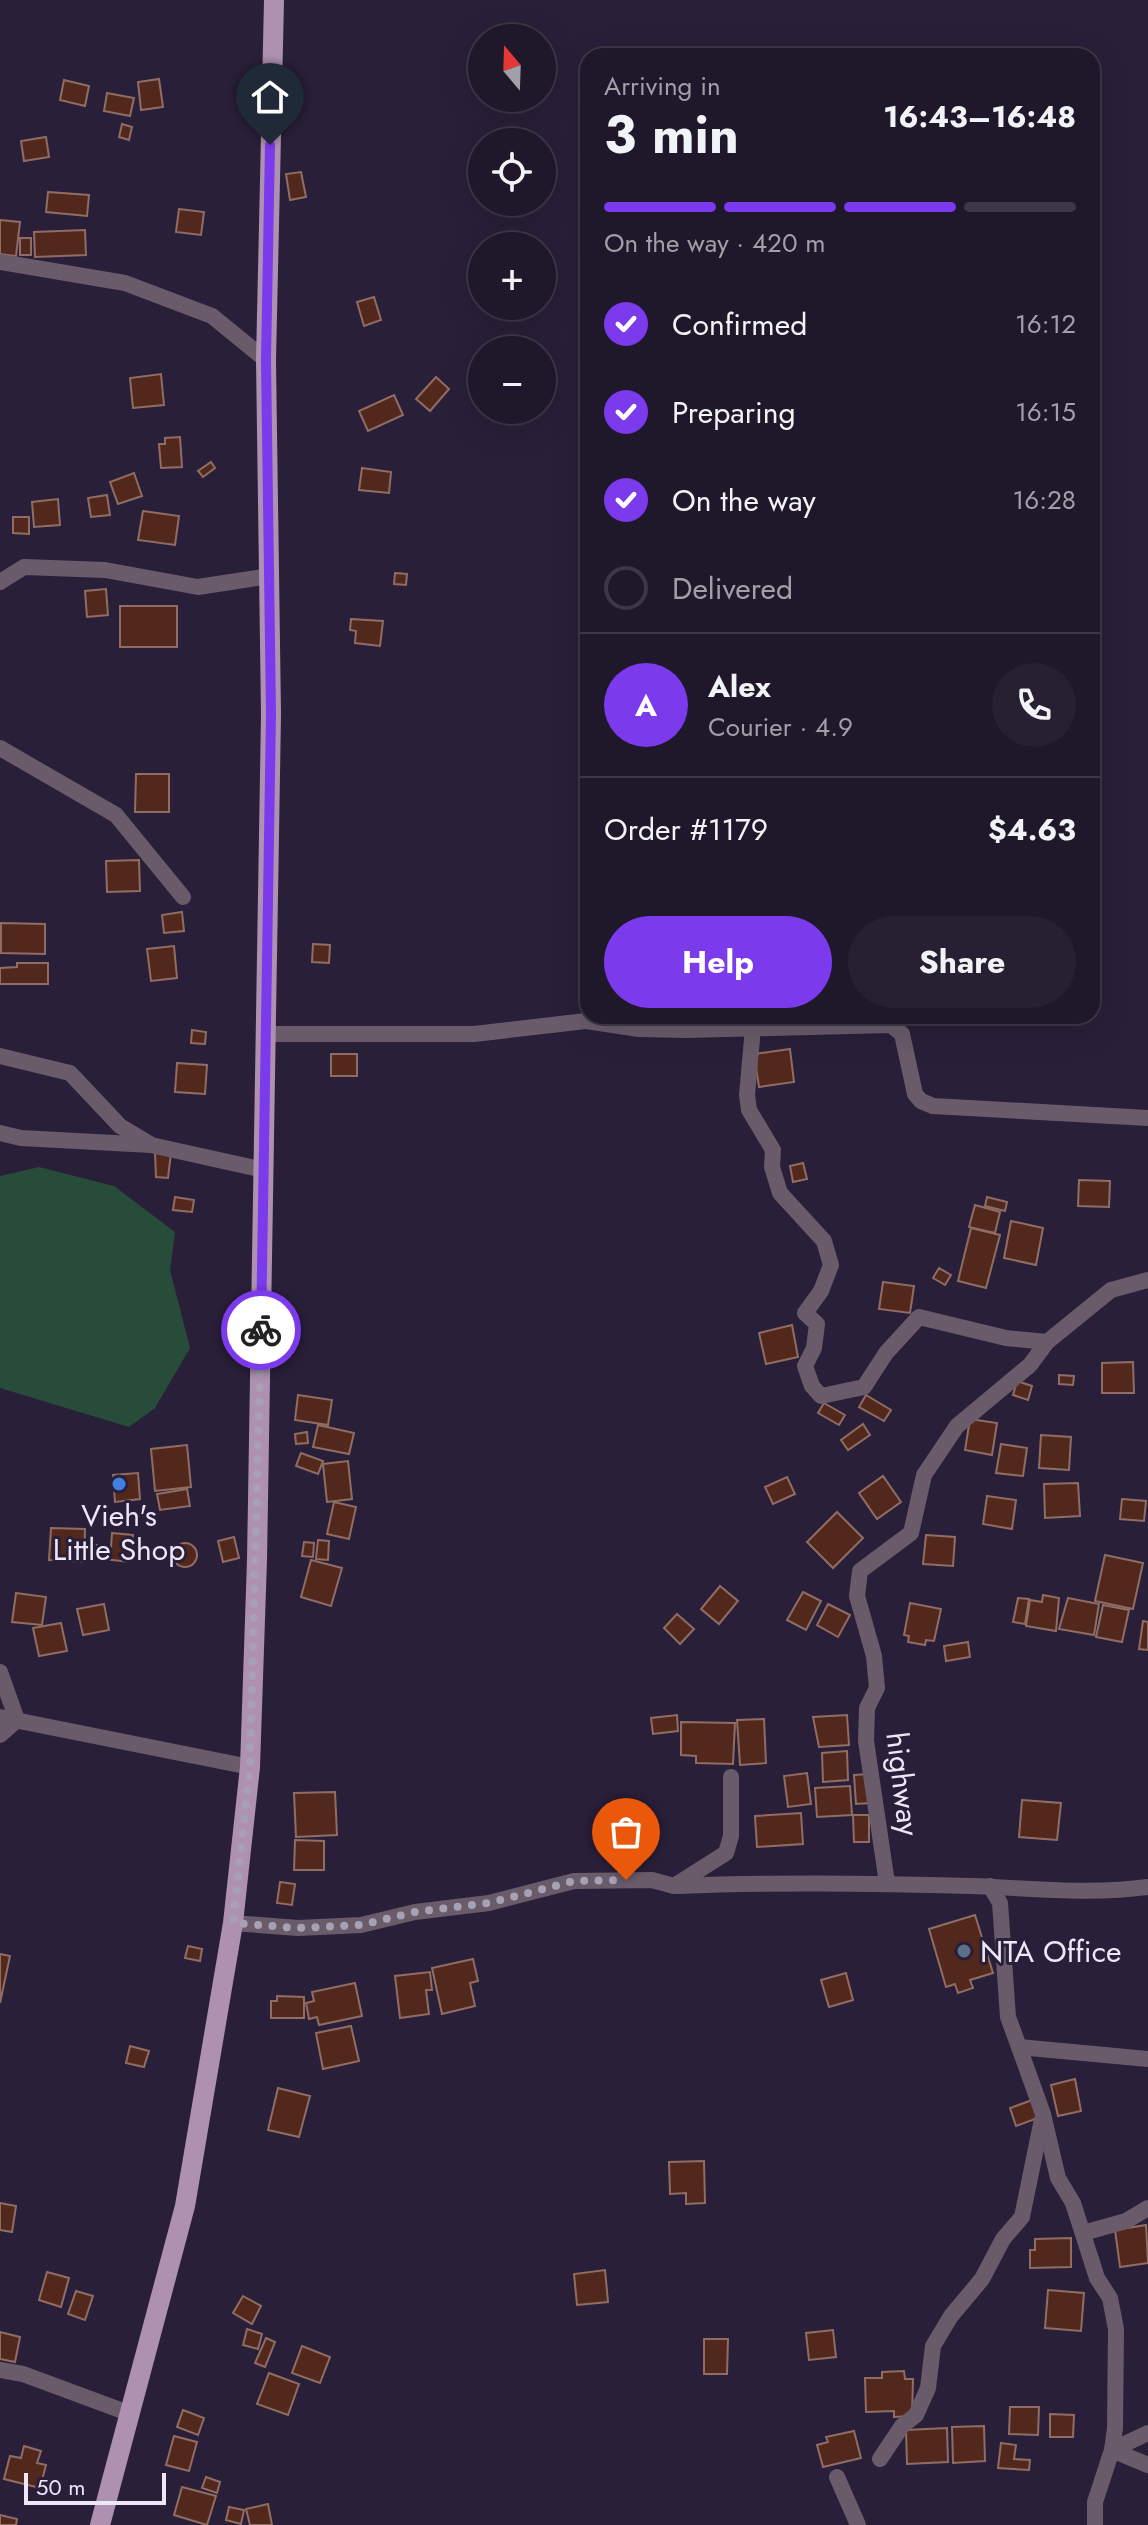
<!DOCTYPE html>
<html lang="en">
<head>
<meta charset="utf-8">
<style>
  body { margin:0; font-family:Jost,sans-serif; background:#272032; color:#f1f3f6; height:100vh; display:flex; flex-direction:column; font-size:30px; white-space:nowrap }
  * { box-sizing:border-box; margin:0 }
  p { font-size:26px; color:#a19fa8 }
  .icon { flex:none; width:44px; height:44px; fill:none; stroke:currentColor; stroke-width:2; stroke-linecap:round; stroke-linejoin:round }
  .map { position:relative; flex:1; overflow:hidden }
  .panel { position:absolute; left:580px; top:48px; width:520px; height:976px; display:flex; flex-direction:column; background:#1f172a; border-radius:24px; box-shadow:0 8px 32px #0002,0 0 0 2px #3c3647 }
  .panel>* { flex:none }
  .needle { width:52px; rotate:341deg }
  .tools { position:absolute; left:468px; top:24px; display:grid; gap:16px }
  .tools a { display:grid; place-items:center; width:88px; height:88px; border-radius:50%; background:#1f172a; box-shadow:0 8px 32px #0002,0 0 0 2px #3c3647; font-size:40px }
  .scale { position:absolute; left:24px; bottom:20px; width:142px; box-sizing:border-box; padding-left:8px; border:4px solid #ede7f8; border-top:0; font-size:22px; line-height:28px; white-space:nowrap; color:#ede7f8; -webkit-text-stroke:6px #291f38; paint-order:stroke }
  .pin { position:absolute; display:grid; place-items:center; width:68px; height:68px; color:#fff; margin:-82px -34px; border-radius:50% 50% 50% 0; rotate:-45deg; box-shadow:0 0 8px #0007 }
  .pin .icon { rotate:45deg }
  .courier { position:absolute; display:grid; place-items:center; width:80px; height:80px; margin:-40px; border:6px solid #7c3aed; border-radius:50%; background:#fff; color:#222; box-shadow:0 2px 10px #0007 }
  .summary em { font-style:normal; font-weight:700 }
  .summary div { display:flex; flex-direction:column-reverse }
  .summary { display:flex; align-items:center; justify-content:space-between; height:136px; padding:0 24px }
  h1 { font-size:52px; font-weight:700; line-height:60px }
  .bar { display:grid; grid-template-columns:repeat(4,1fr); gap:12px 8px; align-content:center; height:96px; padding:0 24px }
  .bar i { height:10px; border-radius:6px; background:#3c3647 }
  .bar .selected { background:#7c3aed }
  .bar p { grid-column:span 4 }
  .line { display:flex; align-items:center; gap:20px; padding:0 24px; border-top:2px solid #3c3647 }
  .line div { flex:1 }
  .round { display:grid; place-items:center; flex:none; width:84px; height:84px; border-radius:42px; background:#272032 }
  ol { padding:0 24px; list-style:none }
  li { display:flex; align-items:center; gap:24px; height:88px }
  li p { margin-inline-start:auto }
  li .icon { padding:8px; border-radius:50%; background:#7c3aed; color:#fff; stroke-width:4 }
  li:last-child { color:#a19fa8 }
  li i { width:44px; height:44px; border:4px solid #3c3647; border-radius:50% }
  .button { display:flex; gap:16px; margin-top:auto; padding:16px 24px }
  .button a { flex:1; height:92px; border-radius:48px; background:#7c3aed; color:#fff; font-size:32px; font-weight:700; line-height:92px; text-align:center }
  .button a+a { background:#272032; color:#f1f3f6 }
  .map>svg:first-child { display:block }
  .green { fill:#274c3a }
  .building { fill:#52281d; stroke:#906d64; stroke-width:2 }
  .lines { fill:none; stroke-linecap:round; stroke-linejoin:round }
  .street { stroke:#695b6a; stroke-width:16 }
  .primary { stroke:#ae91b0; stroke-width:20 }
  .done { stroke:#a8a1b5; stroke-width:8; stroke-dasharray:0 14.4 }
  .route { stroke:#7c3aed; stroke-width:10 }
  .shop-dot { fill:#3f7fe0; stroke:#291f38; stroke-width:3 }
  .service-dot { fill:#5c6f8a; stroke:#291f38; stroke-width:3 }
  .labels { text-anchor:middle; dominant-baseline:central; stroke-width:6; stroke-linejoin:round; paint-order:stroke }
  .poi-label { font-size:30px; fill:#ede7f8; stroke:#291f38 }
  .street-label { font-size:30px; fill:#ede7f8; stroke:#291f38 }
</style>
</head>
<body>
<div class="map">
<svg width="1148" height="2525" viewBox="0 0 1148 2525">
  <rect width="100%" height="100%" fill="#291f38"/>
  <!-- green -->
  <polygon class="green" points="39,1167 114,1186 175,1232 170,1270 190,1348 155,1408 129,1427 0,1388 0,1176"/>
  <!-- building -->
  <g class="building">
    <polygon points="159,79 163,107 141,110 138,82"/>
    <polygon points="64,80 89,86 85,106 60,100"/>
    <polygon points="107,93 134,98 130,116 104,111"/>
    <polygon points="122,124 132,127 129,140 119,137"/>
    <polygon points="46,137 49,157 24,161 21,141"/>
    <polygon points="301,172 306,197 290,200 286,174"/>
    <polygon points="48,192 89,195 87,216 46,212"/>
    <polygon points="179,209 204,212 201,235 176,232"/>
    <polygon points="0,220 20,222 16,256 0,254"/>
    <polygon points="85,230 86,255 35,257 34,232"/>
    <rect x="20" y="238" width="11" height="17"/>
    <polygon points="374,297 381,320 364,326 357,302"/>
    <polygon points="161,374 164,405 133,408 130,378"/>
    <polygon points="436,377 449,389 430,411 416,399"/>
    <polygon points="394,395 403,415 368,431 359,411"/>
    <polygon points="180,437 182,467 161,468 159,444 165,444 165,438"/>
    <polygon points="211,462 215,468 203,477 198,471"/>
    <polygon points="362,468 391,472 389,493 359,490"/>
    <polygon points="134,473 142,496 118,504 110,482"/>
    <polygon points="107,495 110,515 91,517 88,498"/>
    <polygon points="58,499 60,525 34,527 32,502"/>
    <polygon points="143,511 179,516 175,545 138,540"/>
    <polygon points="13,517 29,517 29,534 13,533"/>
    <polygon points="395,573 407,574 406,585 394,584"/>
    <polygon points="106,589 108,615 87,617 85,591"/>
    <rect x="120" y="606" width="57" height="41"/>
    <polygon points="351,619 383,621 380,646 355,643 356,631 350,630"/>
    <polygon points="136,774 169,774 169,812 135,812"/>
    <polygon points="139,860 140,891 107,892 106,861"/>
    <polygon points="182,912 184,931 164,933 162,915"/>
    <polygon points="1,923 45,924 45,954 1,953"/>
    <polygon points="313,944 330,945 329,963 312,962"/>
    <polygon points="174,946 177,978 151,981 147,949"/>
    <polygon points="17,963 48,963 48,984 0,984 0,968 17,967"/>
    <polygon points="192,1030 206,1032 205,1044 191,1043"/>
    <polygon points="790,1049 794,1082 759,1087 754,1054"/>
    <rect x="331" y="1054" width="26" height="22"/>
    <polygon points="177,1063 207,1065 205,1094 175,1092"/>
    <polygon points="155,1152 171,1153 168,1178 156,1177"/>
    <polygon points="803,1163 807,1179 793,1182 790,1166"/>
    <polygon points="1079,1180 1110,1181 1109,1207 1078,1206"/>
    <polygon points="175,1197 194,1200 192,1212 173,1210"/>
    <polygon points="987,1197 1007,1202 1005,1211 985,1206"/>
    <polygon points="975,1205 1000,1212 995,1233 969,1227"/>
    <polygon points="1011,1221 1043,1228 1036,1265 1004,1258"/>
    <polygon points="971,1228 1000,1235 986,1288 958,1281"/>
    <polygon points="939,1268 951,1275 945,1285 933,1278"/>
    <polygon points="883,1282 914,1286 910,1313 879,1309"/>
    <polygon points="792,1325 798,1357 766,1364 759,1333"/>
    <polygon points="1133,1362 1134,1393 1102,1393 1102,1363"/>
    <polygon points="1059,1375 1074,1376 1073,1385 1059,1384"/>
    <polygon points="1017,1381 1032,1386 1028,1400 1013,1395"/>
    <polygon points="298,1395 332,1400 328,1425 295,1420"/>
    <polygon points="866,1395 891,1410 884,1421 859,1407"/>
    <polygon points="824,1403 845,1415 839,1425 818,1413"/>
    <polygon points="970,1419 997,1423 992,1455 965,1450"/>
    <polygon points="863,1424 870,1435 848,1450 841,1440"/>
    <polygon points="318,1425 354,1433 349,1454 313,1447"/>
    <polygon points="307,1432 308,1443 296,1444 295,1434"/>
    <polygon points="1041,1435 1071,1437 1069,1470 1039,1468"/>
    <polygon points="1001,1444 1027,1448 1023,1476 996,1473"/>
    <polygon points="187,1445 191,1487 155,1491 151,1449"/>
    <polygon points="301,1453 323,1461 318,1474 296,1466"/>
    <polygon points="348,1461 352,1499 327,1502 323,1464"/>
    <polygon points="138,1473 140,1499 115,1502 113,1475"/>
    <polygon points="883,1476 901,1502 877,1519 859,1493"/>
    <polygon points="787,1477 795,1494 773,1504 765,1487"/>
    <polygon points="1078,1483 1080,1516 1045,1518 1044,1484"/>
    <polygon points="187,1489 190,1506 160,1510 157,1494"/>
    <polygon points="987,1496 1016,1500 1012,1529 983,1524"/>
    <polygon points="1122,1499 1146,1501 1144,1521 1120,1519"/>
    <polygon points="334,1502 356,1507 349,1539 327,1534"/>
    <polygon points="837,1512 863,1538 833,1568 807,1542"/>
    <polygon points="51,1528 85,1529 84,1562 49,1560"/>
    <polygon points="112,1533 133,1535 129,1562 87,1557 88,1544 111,1547"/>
    <polygon points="926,1535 955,1537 953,1566 923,1564"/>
    <polygon points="234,1537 239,1558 223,1562 218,1541"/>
    <polygon points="318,1540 329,1541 328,1560 316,1559"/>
    <polygon points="304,1542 314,1543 313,1557 302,1556"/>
    <circle cx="185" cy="1555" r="12"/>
    <polygon points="1105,1555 1143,1563 1133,1609 1095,1601"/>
    <polygon points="311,1560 342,1568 331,1606 301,1597"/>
    <polygon points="720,1586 738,1601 719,1624 701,1609"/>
    <polygon points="803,1592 821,1601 806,1630 787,1620"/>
    <polygon points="16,1593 46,1597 42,1625 12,1622"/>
    <polygon points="1043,1595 1059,1598 1056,1631 1026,1626 1030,1600 1042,1602"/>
    <polygon points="1018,1598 1029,1599 1025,1624 1013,1622"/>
    <polygon points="1068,1598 1099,1604 1094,1635 1059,1629"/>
    <polygon points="910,1603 941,1609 934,1641 926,1640 925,1645 908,1642 909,1636 904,1635"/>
    <polygon points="104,1604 109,1630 83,1635 77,1609"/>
    <polygon points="828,1604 850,1615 838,1637 817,1625"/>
    <polygon points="1103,1605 1129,1610 1122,1642 1096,1637"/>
    <polygon points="677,1614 694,1629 680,1644 664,1628"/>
    <polygon points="1143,1621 1148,1622 1148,1650 1139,1649"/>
    <polygon points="61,1623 67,1651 39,1656 33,1628"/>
    <polygon points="968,1642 970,1657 946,1661 944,1646"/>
    <polygon points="677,1715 678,1731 653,1734 651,1718"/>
    <polygon points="847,1715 849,1745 819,1747 813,1717"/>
    <polygon points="764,1719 766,1763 740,1765 737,1720"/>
    <polygon points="681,1722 735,1723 733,1764 696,1763 696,1756 681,1755"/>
    <polygon points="847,1751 848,1780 823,1782 822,1753"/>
    <polygon points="807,1773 811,1804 788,1807 784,1776"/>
    <polygon points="869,1774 871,1803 856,1804 854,1775"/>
    <polygon points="850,1786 852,1815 817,1817 815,1788"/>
    <polygon points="335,1792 337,1835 296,1837 294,1793"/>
    <polygon points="1022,1800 1061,1803 1057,1840 1019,1837"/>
    <polygon points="801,1813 803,1844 757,1847 755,1816"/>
    <polygon points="853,1815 869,1815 869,1842 854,1842"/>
    <polygon points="295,1840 324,1841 324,1870 294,1870"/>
    <polygon points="280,1882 295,1884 292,1905 277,1903"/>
    <polygon points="975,1915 993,1973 970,1980 973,1988 958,1993 955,1984 946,1987 929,1929"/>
    <polygon points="188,1946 202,1949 200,1961 185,1958"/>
    <polygon points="0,1954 10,1956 0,2003"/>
    <polygon points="473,1959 478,1981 470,1983 475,2006 442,2014 432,1968"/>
    <polygon points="430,1972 432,1990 426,1990 429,2014 400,2018 395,1976"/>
    <polygon points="846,1973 853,2000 829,2007 821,1980"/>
    <polygon points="355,1983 362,2016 319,2025 317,2017 309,2019 306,2003 314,2001 312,1992"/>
    <polygon points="277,1996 304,1997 304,2018 271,2018 271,2001 277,2001"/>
    <polygon points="351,2026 359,2061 323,2069 316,2033"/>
    <polygon points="130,2046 149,2051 144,2067 126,2063"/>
    <polygon points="1075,2079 1081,2111 1058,2116 1051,2085"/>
    <polygon points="278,2088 310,2096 299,2137 268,2130"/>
    <polygon points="1032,2100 1038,2118 1016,2126 1010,2108"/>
    <polygon points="704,2161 705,2203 686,2204 686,2193 670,2194 669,2162"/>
    <polygon points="0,2203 16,2206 12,2232 0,2230"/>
    <polygon points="1146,2225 1148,2263 1120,2267 1115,2230"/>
    <polygon points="1071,2238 1071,2267 1030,2268 1030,2250 1035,2250 1035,2239"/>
    <polygon points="605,2270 608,2302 577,2305 574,2274"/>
    <polygon points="47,2272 69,2278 61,2307 39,2300"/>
    <polygon points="1048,2290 1084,2293 1081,2331 1045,2328"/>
    <polygon points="76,2291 93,2296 85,2320 68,2314"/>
    <polygon points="243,2296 261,2306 252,2324 233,2313"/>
    <polygon points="247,2329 262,2334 258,2349 243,2345"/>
    <polygon points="833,2330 836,2357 809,2360 806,2333"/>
    <polygon points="0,2332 20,2337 15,2362 0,2359"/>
    <polygon points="266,2338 275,2342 265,2367 255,2363"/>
    <polygon points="704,2339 728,2339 727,2374 704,2374"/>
    <polygon points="302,2346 330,2357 320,2383 292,2373"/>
    <polygon points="904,2371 905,2379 913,2379 912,2416 894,2417 894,2411 866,2412 865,2378 882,2378 882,2372"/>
    <polygon points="269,2373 299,2384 288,2415 257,2404"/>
    <polygon points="1010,2407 1039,2407 1038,2435 1009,2434"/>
    <polygon points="183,2410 204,2418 198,2435 177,2427"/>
    <polygon points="1050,2414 1074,2415 1073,2437 1050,2437"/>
    <polygon points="984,2426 985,2461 953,2463 952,2427"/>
    <polygon points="947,2428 948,2462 907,2464 906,2430"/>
    <polygon points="854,2431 861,2458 823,2467 817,2445 828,2442 826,2437"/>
    <polygon points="174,2436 197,2442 189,2471 166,2465"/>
    <polygon points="1001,2443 1016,2445 1014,2459 1030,2460 1029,2470 998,2468"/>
    <polygon points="24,2446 41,2451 37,2463 46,2465 40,2488 4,2479 10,2456 21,2458"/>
    <polygon points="206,2477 220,2482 217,2493 202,2488"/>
    <polygon points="182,2487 216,2496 207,2525 174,2515"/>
    <polygon points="268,2504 272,2525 250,2525 246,2509"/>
    <polygon points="229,2507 244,2510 241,2524 226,2520"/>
    <polygon points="0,2515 17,2519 16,2525 0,2525"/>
  </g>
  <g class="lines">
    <!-- street -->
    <g class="street">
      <polyline points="0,262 125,283 212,316 266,360"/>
      <polyline points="0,582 24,567 105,570 198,587 270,576"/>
      <polyline points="0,748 116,815 183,897"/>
      <polyline points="753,1028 747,1095 749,1110 773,1150 772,1167 780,1193 824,1241 831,1265 821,1291 805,1313 817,1324 814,1348 805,1366 812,1386 821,1396 864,1387 886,1353 919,1317 1006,1338 1047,1342"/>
      <polyline points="264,1034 474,1034 586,1021 639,1029 687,1030 891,1025 902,1034 915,1094 921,1101 933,1106 1148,1118"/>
      <polyline points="0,1056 70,1073 120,1126 150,1144"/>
      <polyline points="0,1133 21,1138 151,1145 264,1170"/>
      <polyline points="0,1672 17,1720 0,1735"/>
      <polyline points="0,1717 250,1767"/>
      <polyline points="887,1883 866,1741 867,1708 877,1688 874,1656 857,1596 860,1571 911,1533 924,1475 957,1426 1030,1365 1047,1342 1111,1290 1148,1280"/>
      <path d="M678 1886C776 1882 873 1883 971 1886 1030 1888 1090 1895 1148 1887"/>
      <polyline points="990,1886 1000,1903 1008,2017 1019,2047 1148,2059"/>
      <polyline points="233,1923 298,1928 361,1925 415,1912 489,1903 574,1881 652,1880 674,1886 726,1853 731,1836 731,1777"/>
      <polyline points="1019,2047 1043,2114 1058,2178 1073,2203 1097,2278 1110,2298 1116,2329 1115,2428 1112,2450 1095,2502 1095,2525"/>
      <polyline points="1083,2233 1126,2221 1148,2208"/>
      <polyline points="0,2370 23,2374 131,2414"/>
      <polyline points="1112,2450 1148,2433"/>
      <polyline points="1112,2450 1148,2465"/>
      <polyline points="880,2459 902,2426 916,2415 928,2388 933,2346 951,2316 982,2279 1003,2239 1022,2217 1042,2119"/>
      <polyline points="837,2477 858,2525"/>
    </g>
    <!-- primary -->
    <polyline class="primary" points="100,2525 185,2206 233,1923 250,1767 257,1560 271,714 266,360 274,0"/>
  </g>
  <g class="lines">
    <!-- done -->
    <polyline class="done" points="261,1330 250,1767 233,1923 298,1928 361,1925 415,1912 489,1903 574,1881 626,1880"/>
    <!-- route -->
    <polyline class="route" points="261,1330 271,714 266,360 270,145"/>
  </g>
  <!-- markers -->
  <circle class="shop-dot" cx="119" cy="1484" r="8"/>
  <circle class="service-dot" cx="964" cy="1951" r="8"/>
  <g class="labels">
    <!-- poi labels -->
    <g class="poi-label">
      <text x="119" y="1515">Vieh's<tspan x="119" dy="34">Little Shop</tspan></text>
      <text x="980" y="1951" text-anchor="start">NTA Office</text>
    </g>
    <!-- street labels -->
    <g class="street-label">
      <text transform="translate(903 1784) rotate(83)">highway</text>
    </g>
  </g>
</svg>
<div class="tools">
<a><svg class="needle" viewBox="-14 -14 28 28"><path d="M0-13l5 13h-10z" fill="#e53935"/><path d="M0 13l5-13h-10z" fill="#a19fa8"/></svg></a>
<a><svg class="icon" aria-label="locate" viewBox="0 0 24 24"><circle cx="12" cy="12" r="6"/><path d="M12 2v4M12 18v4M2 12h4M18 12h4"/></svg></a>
<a>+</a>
<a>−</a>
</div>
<div class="scale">50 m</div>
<div class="pin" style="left:626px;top:1880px;background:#ea580c"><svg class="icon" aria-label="bag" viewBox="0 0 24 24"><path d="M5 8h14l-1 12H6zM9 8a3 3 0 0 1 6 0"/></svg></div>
<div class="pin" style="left:270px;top:145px;background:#1f2937"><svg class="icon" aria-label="home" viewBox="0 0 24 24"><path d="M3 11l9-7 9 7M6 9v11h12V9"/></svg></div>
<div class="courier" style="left:261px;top:1330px"><svg class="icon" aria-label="bike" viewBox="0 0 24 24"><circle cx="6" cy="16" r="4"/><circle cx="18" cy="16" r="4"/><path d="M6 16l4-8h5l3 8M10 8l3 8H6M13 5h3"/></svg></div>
<section class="panel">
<div class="summary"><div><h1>3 min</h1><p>Arriving in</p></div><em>16:43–16:48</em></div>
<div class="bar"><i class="selected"></i><i class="selected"></i><i class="selected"></i><i></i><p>On the way · 420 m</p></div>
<ol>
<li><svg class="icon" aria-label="check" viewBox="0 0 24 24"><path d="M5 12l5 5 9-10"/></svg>Confirmed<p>16:12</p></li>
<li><svg class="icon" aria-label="check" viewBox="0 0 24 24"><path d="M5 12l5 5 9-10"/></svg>Preparing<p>16:15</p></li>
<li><svg class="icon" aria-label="check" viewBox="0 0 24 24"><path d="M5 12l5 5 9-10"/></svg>On the way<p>16:28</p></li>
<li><i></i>Delivered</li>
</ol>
<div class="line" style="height:144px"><b class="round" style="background:#7c3aed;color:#fff">A</b><div><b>Alex</b><p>Courier · 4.9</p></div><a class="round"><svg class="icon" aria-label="phone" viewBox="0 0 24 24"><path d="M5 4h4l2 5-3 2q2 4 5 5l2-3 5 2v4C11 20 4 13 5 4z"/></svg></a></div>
<div class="line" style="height:104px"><div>Order #1179</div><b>$4.63</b></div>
<div class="button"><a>Help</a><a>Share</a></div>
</section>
</div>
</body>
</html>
